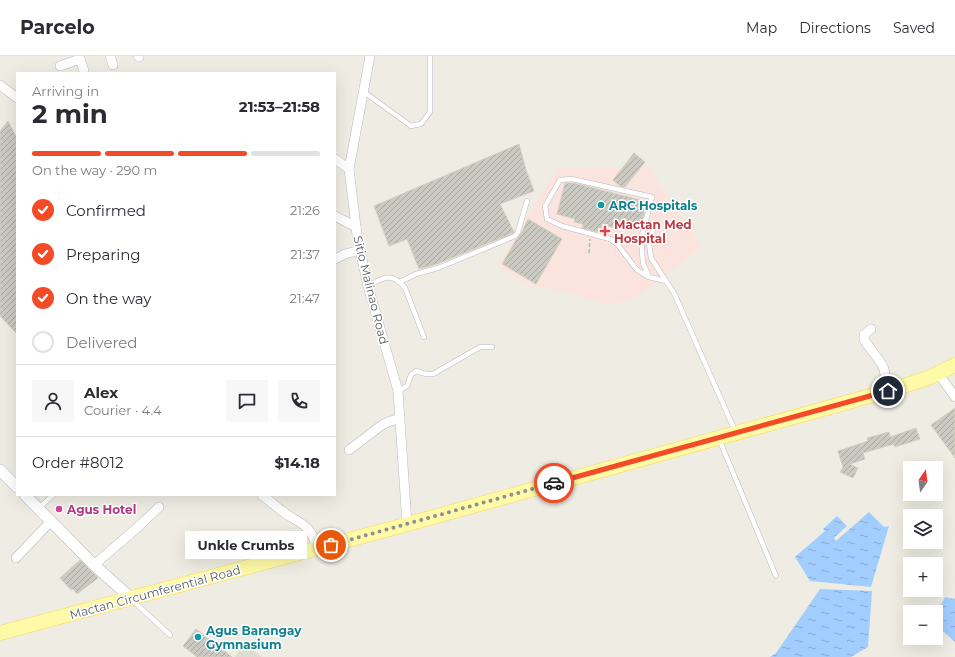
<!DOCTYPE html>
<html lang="en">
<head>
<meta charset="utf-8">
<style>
  body { margin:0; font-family:Montserrat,sans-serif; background:#f7f7f7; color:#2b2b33; height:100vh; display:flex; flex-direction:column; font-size:15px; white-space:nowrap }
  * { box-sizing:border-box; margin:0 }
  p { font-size:13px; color:#7c7c81 }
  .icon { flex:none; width:22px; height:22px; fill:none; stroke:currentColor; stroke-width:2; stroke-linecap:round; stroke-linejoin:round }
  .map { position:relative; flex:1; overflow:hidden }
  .details { position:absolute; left:16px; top:16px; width:320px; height:424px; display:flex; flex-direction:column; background:#fff; border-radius:0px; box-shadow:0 4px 16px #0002 }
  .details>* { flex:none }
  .needle { width:26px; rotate:14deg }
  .controls { position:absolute; left:903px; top:405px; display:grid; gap:8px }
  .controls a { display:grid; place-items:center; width:40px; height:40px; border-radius:0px; background:#fff; box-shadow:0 4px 16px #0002; font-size:20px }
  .pin { position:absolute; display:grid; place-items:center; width:34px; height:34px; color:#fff; margin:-17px; border:2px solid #fff; border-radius:50%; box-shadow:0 1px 4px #0007 }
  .courier { position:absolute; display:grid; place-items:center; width:40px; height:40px; margin:-20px; border:3px solid #f24b26; border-radius:50%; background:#fff; color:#222; box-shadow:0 1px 5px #0007 }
  .bubble { position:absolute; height:28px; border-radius:0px; background:#fff; box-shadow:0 4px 16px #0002; font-size:13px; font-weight:700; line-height:28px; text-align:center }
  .summary em { font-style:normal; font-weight:700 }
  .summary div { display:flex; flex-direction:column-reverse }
  .summary { display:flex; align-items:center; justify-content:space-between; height:68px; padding:0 16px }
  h1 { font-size:26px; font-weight:700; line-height:30px }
  .bar { display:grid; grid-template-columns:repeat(4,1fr); gap:6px 4px; align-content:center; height:48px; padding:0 16px }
  .bar i { height:5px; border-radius:3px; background:#e1e1e2 }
  .bar .active { background:#f24b26 }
  .bar p { grid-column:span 4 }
  .line { display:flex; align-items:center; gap:10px; padding:0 16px; border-top:1px solid #e1e1e2 }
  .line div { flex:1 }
  .round { display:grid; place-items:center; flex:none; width:42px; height:42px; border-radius:0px; background:#f7f7f7 }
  ol { padding:0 16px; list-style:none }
  li { display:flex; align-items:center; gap:12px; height:44px }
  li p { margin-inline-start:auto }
  li .icon { padding:4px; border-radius:50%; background:#f24b26; color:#fff; stroke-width:4 }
  li:last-child { color:#7c7c81 }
  li i { width:22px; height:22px; border:2px solid #e1e1e2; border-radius:50% }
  header { display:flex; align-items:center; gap:24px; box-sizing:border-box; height:56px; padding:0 20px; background:#fff; border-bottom:1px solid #e1e1e2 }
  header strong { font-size:19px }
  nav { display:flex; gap:22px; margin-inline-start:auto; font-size:14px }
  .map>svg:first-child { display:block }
  .education { fill:#dfddd1 }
  .medical { fill:#fce4de }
  .water { fill:url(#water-ripples) }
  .building { fill:url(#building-hatch); stroke:#d4d0c1 }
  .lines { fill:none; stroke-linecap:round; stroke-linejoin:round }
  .service-casing { stroke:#b8bac0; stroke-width:5.5 }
  .minor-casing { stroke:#b8bac0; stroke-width:10 }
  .tertiary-casing { stroke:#b8bac0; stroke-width:12 }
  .primary-casing { stroke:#f8db52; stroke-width:15 }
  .path { stroke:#96c9aa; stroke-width:1.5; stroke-dasharray:4 2; stroke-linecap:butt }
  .service { stroke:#fff; stroke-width:4.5 }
  .minor { stroke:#fff; stroke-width:9 }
  .tertiary { stroke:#fff; stroke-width:11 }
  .primary { stroke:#fffaa7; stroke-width:14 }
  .done { stroke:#8f9090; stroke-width:4; stroke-dasharray:0 7.2 }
  .route { stroke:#f24b26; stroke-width:5 }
  .culture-dot { fill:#0f9aa8; stroke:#fff; stroke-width:1.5 }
  .health-dot { fill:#e0444e; stroke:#fff; stroke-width:1.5 }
  .hotel-dot { fill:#d1479c; stroke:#fff; stroke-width:1.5 }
  .labels { text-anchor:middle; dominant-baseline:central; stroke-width:3; stroke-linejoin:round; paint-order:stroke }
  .culture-label { font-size:12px; font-weight:bold; fill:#0d838f; stroke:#fff; text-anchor:start }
  .health-label { font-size:12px; font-weight:bold; fill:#be3a42; stroke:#fff; text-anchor:start }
  .street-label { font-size:12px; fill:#5b5e64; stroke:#fff }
  .hotel-label { font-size:12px; font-weight:bold; fill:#b23c85; stroke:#fff; text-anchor:start }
</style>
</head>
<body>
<header>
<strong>Parcelo</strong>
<nav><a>Map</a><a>Directions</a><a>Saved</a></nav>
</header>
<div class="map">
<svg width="955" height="601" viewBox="0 0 955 601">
  <defs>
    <pattern id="water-ripples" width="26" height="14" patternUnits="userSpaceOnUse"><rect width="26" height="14" fill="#a2cdff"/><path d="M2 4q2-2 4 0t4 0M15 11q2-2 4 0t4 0" fill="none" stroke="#87aad2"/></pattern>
    <pattern id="building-hatch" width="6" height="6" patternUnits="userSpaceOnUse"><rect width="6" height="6" fill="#cbcac2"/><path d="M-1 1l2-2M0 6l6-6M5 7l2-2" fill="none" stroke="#a8a7a1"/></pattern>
  </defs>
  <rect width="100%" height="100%" fill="#efede3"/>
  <!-- education -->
  <polygon class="education" points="244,588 262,601 235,601"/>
  <!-- medical -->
  <polygon class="medical" points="648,111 702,191 652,230 629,244 609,249 568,237 529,229 497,211 558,112"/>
  <!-- water -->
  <g class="water">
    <polygon points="869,456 884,471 889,470 871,531 810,525 795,501 825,475 823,473 837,460 847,470 834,482 836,485"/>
    <polygon points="820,533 872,535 868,591 851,601 770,601 776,597"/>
    <polygon points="945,541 955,543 955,586 936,569 936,559"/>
  </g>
  <!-- building -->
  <g class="building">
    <polygon points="8,65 17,82 17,278 0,260 0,75"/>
    <polygon points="519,88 526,114 534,135 500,148 514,176 513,177 437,208 419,213 407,183 389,190 374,150"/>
    <polygon points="634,97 645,106 625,131 620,130 613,124"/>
    <polygon points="565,127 572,127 582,129 644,145 642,152 645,153 640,172 637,171 637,173 620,168 618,173 604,169 602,177 582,172 583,168 574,166 575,163 557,158"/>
    <polygon points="528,163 562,183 536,228 502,208 516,184 521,178"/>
    <polygon points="955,352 955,402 931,369"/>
    <polygon points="916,372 920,383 895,391 894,388 863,397 865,403 850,408 858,412 853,422 840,416 843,411 838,395 868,385 867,382 889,376 890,381"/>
    <polygon points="80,504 98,522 77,538 73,533 71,534 60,522"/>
    <polygon points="196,573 232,601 197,601 183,590"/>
  </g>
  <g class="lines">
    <!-- service casing -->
    <g class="service-casing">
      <g id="service">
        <polyline points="364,36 411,70 421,68 430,56 430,0"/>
        <polyline points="655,167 649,188 651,202 666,225"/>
        <polyline points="649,221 643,207 641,183 652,141 572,123 560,124 545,150 547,163 562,170 610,183 618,189 637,214 649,221 666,225 674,237 735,375"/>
        <polyline points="400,226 416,218 438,212 515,180 518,176 527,145"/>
        <path d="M368 230C384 221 392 216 405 232L424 281"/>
        <polyline points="398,335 407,330 411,319 416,315 426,318 433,318 480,291 492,291"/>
        <polyline points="719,383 776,520"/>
        <polyline points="38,453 53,439"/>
        <polyline points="132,544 170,579"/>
      </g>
    </g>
    <!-- minor casing -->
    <g class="minor-casing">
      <g id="minor">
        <polyline points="79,0 84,15"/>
        <polyline points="110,0 113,9"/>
        <polyline points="138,0 139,1"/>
        <polyline points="370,0 349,113 357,179 360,194 368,230 398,335 407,468"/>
        <polyline points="60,10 80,3"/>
        <polyline points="0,29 17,42"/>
        <polyline points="335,103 349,113"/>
        <polyline points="335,160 356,171"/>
        <polyline points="335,203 345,198 360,194"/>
        <polyline points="871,273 864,279 864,284 881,307 884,313 888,335"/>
        <polyline points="938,317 955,341"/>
        <polyline points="349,394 382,369 388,366 400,362"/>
        <path d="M262 439C269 444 275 450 282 455 300 468 311 468 317 492"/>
        <polyline points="16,502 51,465"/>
        <polyline points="94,509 138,471 159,451"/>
      </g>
    </g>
    <!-- tertiary casing -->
    <g class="tertiary-casing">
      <g id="tertiary">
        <polyline points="0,414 17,431"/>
        <polyline points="25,439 94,509 131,542"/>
      </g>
    </g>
    <!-- primary casing -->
    <g class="primary-casing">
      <polyline id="primary" points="0,577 397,471 888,335 928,322 955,309"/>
    </g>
    <!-- path -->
    <g class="path">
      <polyline points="619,170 637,174"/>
      <polyline points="589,197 590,183"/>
    </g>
    <!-- service -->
    <use href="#service" class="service"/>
    <!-- minor -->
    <use href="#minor" class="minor"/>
    <!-- tertiary -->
    <use href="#tertiary" class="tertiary"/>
    <!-- primary -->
    <use href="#primary" class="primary"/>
  </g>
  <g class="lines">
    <!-- done -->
    <polyline class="done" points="331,489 554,427"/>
    <!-- route -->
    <polyline class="route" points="554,427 888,335"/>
  </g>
  <!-- markers -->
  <g class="culture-dot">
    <circle cx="601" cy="149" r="4"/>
    <circle cx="198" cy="581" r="4"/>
  </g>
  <path class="health-dot" d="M603 169h4v4h4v4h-4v4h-4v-4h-4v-4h4z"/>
  <circle class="hotel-dot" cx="59" cy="453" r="4"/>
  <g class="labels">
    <!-- culture labels -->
    <g class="culture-label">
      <text x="609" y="149">ARC Hospitals</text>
      <text x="206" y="574">Agus Barangay<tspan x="206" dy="14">Gymnasium</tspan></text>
    </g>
    <!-- health labels -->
    <g class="health-label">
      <text x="614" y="168">Mactan Med<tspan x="614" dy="14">Hospital</tspan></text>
    </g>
    <!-- street labels -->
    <g class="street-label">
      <text transform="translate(371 234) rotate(76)">Sitio Malinao Road</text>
      <text transform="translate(155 536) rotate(-15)">Mactan Circumferential Road</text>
    </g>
    <!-- hotel labels -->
    <g class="hotel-label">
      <text x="67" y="453">Agus Hotel</text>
    </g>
  </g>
</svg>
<div class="controls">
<a><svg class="needle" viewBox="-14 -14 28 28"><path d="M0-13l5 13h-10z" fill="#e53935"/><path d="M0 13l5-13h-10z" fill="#7c7c81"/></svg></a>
<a><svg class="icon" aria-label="layers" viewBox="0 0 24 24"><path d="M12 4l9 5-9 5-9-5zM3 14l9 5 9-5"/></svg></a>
<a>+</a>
<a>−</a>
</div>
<div class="pin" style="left:331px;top:489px;background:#ea580c"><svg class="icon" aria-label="bag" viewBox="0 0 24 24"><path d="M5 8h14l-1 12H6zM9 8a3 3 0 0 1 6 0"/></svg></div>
<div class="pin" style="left:888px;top:335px;background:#1f2937"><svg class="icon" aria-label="home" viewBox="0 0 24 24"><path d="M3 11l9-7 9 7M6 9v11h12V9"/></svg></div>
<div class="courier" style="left:554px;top:427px"><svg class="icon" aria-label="car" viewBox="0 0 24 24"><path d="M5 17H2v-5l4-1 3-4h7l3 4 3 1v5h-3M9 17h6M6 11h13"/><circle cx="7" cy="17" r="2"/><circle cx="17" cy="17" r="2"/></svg></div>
<div class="bubble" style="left:185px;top:475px;width:122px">Unkle Crumbs</div>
<section class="details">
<div class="summary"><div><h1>2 min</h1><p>Arriving in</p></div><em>21:53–21:58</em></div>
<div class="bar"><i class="active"></i><i class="active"></i><i class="active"></i><i></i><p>On the way · 290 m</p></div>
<ol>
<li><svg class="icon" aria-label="check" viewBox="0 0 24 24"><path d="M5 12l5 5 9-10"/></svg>Confirmed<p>21:26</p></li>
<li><svg class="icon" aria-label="check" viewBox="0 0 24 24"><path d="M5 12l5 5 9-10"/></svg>Preparing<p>21:37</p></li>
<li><svg class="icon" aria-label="check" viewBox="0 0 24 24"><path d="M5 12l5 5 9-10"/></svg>On the way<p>21:47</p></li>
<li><i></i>Delivered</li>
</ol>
<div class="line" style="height:72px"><a class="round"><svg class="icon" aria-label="person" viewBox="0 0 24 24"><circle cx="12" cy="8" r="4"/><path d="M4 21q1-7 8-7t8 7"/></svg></a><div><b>Alex</b><p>Courier · 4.4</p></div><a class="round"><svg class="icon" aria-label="chat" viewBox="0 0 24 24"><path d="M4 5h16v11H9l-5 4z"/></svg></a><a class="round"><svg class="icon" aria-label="phone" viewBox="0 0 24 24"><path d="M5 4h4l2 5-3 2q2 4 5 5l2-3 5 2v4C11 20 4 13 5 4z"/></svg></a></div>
<div class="line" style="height:52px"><div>Order #8012</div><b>$14.18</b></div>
</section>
</div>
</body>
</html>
